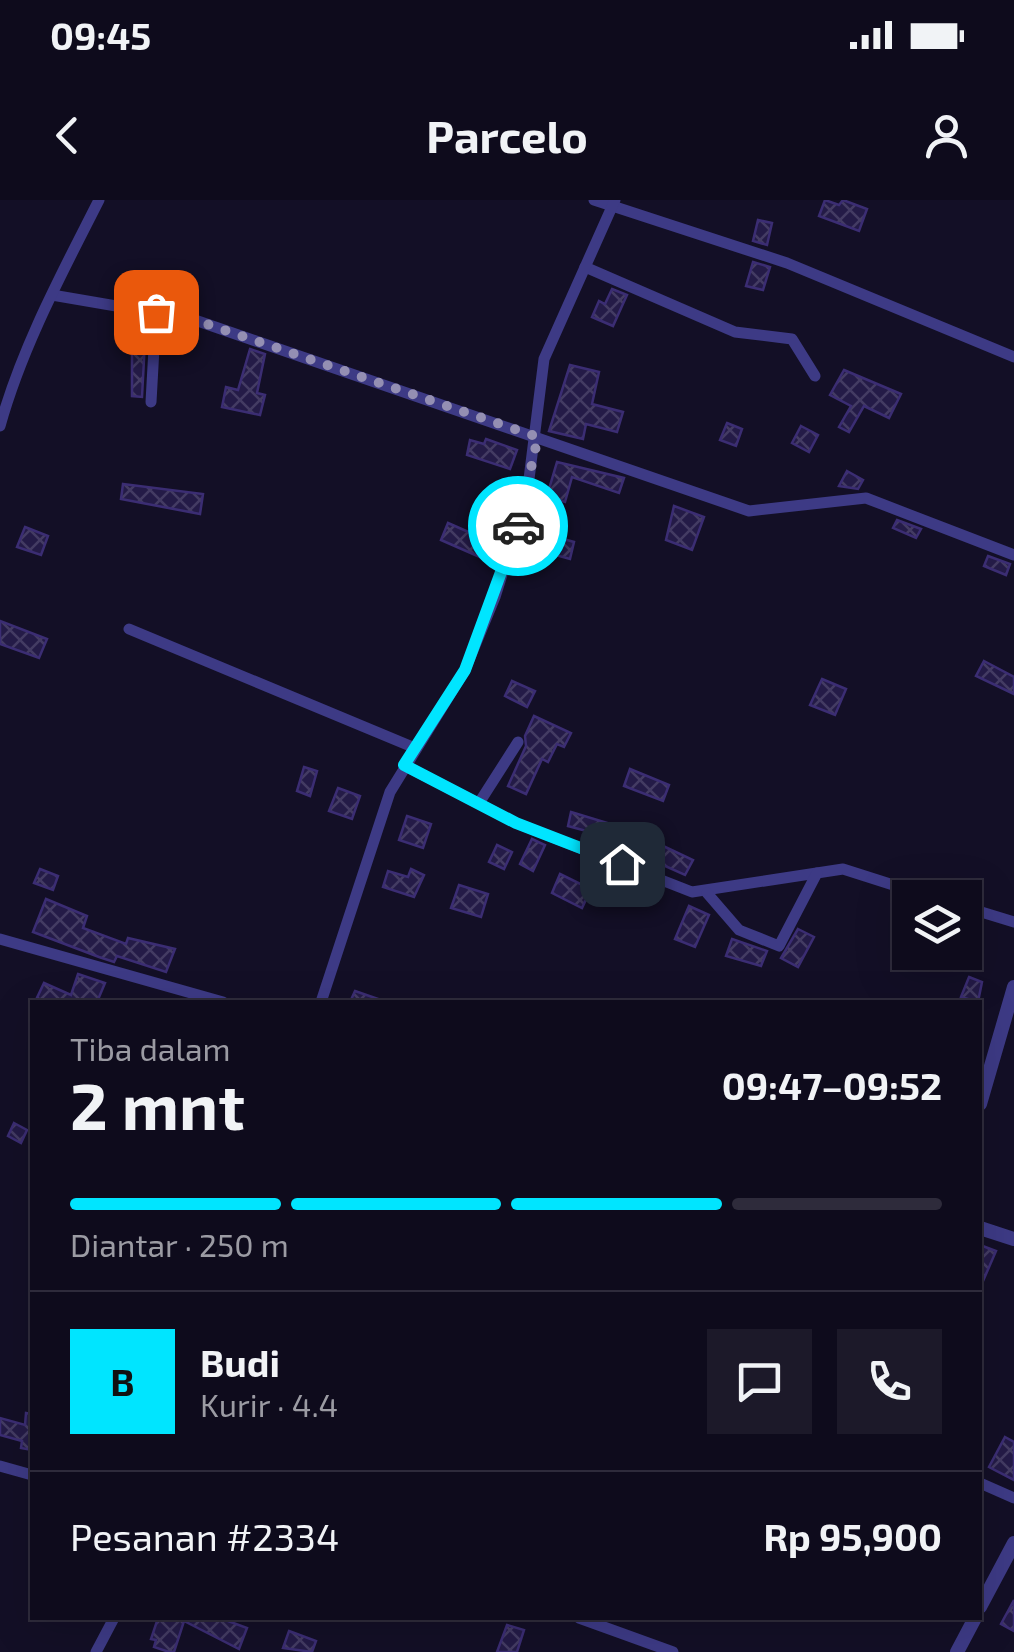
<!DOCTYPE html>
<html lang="id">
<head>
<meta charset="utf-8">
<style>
  body { margin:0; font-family:"Exo 2",sans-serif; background:#1c1929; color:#f1f3f6; height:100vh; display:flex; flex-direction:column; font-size:38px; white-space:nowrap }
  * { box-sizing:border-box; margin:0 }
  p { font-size:32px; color:#9b9ba3 }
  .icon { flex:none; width:55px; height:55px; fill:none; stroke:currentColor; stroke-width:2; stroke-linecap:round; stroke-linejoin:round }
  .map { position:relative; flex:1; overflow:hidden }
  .drawer { position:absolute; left:30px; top:800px; width:952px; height:620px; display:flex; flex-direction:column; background:#0e0b1c; border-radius:0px; box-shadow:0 10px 40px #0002,0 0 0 2px #2e2b3b }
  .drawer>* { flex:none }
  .tools { position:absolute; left:892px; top:680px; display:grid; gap:20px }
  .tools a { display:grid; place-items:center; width:90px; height:90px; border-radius:0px; background:#0e0b1c; box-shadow:0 10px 40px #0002,0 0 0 2px #2e2b3b; font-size:50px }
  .pin { position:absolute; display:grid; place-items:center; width:85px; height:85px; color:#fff; margin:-42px; border-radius:20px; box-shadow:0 5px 15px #0006 }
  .courier { position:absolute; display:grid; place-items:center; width:100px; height:100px; margin:-50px; border:8px solid #00e5ff; border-radius:50%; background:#fff; color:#222; box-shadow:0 2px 12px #0007 }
  .summary em { font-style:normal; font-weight:700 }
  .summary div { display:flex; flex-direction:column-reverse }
  .summary { display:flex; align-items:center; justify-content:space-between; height:170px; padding:0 40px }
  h1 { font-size:65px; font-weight:700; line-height:75px }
  .bar { display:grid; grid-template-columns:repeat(4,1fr); gap:15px 10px; align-content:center; height:120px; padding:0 40px }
  .bar i { height:12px; border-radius:8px; background:#2e2b3b }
  .bar .current { background:#00e5ff }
  .bar p { grid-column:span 4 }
  .line { display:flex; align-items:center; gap:25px; padding:0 40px; border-top:2px solid #2e2b3b }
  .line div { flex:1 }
  .round { display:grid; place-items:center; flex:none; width:105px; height:105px; border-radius:0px; background:#1c1929 }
  .status { display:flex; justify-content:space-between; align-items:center; height:70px; padding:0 50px; background:#0e0b1c; direction:ltr }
  .status svg { height:28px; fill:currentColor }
  header { display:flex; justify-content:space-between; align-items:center; height:130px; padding:0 40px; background:#0e0b1c; font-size:45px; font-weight:700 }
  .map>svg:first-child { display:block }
  .building { fill:url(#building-cross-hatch); stroke:#3b2d73; stroke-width:2.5 }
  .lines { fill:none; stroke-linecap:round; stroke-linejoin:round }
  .minor { stroke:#3d3a85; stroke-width:11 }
  .tertiary { stroke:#3d3a85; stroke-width:14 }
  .done { stroke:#948fb3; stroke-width:10; stroke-dasharray:0 18 }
  .route { stroke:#00e5ff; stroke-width:12 }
</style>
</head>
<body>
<div class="status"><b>09:45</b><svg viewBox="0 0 49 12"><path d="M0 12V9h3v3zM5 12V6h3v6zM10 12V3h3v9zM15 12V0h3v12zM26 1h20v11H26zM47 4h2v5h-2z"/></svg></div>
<header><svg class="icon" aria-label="back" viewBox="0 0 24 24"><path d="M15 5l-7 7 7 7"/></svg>Parcelo<svg class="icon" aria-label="person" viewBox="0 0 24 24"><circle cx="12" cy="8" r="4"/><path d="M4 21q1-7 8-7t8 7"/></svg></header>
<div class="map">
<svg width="1014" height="1452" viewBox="0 0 1014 1452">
  <defs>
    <pattern id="building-cross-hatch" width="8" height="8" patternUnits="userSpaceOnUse" patternTransform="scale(2.5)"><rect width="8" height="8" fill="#241b47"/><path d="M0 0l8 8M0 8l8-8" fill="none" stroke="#433b63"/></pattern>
  </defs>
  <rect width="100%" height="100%" fill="#130f26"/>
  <!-- building -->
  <g class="building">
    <polygon points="825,0 839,5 843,0 867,9 859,31 819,16"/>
    <polygon points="758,20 772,23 767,45 753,41"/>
    <polygon points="753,62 770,67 763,90 746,86"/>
    <polygon points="612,89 627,95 613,126 592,117 599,101 605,104"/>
    <polygon points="120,116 146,122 142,197 132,196 132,146 119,145"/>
    <polygon points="250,149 265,154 257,193 265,195 260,215 222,207 226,187 238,190"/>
    <polygon points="570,165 599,172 592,204 623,212 617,232 586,224 583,239 549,231"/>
    <polygon points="844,170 901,194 889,218 864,206 849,232 839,227 851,206 830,195"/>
    <polygon points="727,223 742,229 736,246 720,240"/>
    <polygon points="801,226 818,235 809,252 792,243"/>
    <polygon points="486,239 517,250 510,269 467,255 470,240 484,244"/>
    <polygon points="557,262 624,278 619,293 572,277 565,302 547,296"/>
    <polygon points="847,271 863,280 858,289 839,286"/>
    <polygon points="123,284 203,294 200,314 121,299"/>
    <polygon points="674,306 704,317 692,350 666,340"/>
    <polygon points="897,320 921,329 916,338 893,328"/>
    <polygon points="448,323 496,344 489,361 441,340"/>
    <polygon points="25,327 48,336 41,355 17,347"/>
    <polygon points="549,335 574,342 570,359 545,352"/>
    <polygon points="988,356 1010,364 1006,375 984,366"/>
    <polygon points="0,421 47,439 39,458 0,444"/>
    <polygon points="984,461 1014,477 1014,494 976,476"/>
    <polygon points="822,479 846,489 835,515 810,505"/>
    <polygon points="512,481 535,491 527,507 505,496"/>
    <polygon points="534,516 571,533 564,547 557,544 548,562 542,559 526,594 508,586 526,546 525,536"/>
    <polygon points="304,567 317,571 310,596 297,591"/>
    <polygon points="630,569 669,585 663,601 624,586"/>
    <polygon points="338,588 360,596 352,619 329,611"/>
    <polygon points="571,612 634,631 628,652 592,637 594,633 568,626"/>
    <polygon points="407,616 431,624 423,648 399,640"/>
    <polygon points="532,639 545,645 533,671 520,664"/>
    <polygon points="497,645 512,652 504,669 489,662"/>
    <polygon points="661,645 693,660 685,675 654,661"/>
    <polygon points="40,669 58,676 53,690 34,683"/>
    <polygon points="411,669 424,675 414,697 383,687 388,671 408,677"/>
    <polygon points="560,674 591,689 582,708 552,693"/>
    <polygon points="459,685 488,694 481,717 451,708"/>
    <polygon points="46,699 87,716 83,728 126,744 128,738 175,749 166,772 117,756 114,762 99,757 33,732"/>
    <polygon points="689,706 709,715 695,747 675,739"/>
    <polygon points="798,729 814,737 798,767 781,758"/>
    <polygon points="732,739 767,751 761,766 726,756"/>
    <polygon points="78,774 105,783 97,802 35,802 44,783 71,795"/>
    <polygon points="969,777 982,782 978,802 961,797"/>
    <polygon points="355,791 384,801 383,802 350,802"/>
    <polygon points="14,923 27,930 21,943 8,936"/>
    <polygon points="980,1045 996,1051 980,1088"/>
    <polygon points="26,1213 32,1214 32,1250 21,1248 22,1241 0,1235 0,1218 25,1225"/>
    <polygon points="1005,1237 1014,1242 1014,1280 989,1267"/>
    <polygon points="1014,1400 1014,1431 1001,1424"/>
    <polygon points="158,1418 220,1418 247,1428 239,1449 184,1421 174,1452 169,1452 154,1447 156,1440 151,1439"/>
    <polygon points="507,1425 524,1430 517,1452 497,1452"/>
    <polygon points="289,1431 316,1441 312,1452 283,1448"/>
  </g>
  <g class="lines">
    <!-- minor -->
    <g class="minor">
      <polyline points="594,0 787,63 1014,157"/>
      <polyline points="585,67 735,132 792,139 815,176"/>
      <polyline points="52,95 192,119 749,311 866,298 1014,355"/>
      <polyline points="151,202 156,112"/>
      <path d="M0 226C22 147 62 73 99 0"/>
      <polyline points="129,429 415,548"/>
      <polyline points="404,565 516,623 692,692 843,669 934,698"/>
      <polyline points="479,603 518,542"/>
      <polyline points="707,693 739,730 779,746 817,673"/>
      <polyline points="965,707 1014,722"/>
      <polyline points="0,739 223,802"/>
      <polyline points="321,802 390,592 465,470 495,397 527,295 544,159 615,0"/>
      <polyline points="0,1266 32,1275"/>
      <polyline points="980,1283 1014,1298"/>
      <polyline points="579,1418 673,1452"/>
      <polyline points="96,1452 114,1418"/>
    </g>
    <!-- tertiary -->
    <g class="tertiary">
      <polyline points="980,904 1014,787"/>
      <polyline points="980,1028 1014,1039"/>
      <polyline points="980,1407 1014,1343"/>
      <polyline points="957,1452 975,1418"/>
    </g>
  </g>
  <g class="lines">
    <!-- done -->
    <polyline class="done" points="156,112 192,119 538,237 518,326"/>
    <!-- route -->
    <polyline class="route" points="518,326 465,470 404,565 516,623 622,664"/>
  </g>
</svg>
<div class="tools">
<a><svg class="icon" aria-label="layers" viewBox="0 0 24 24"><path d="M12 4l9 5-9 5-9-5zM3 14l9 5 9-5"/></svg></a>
</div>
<div class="pin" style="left:156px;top:112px;background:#ea580c"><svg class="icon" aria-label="bag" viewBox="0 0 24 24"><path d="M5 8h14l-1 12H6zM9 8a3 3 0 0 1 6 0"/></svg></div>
<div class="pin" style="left:622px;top:664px;background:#1f2937"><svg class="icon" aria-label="home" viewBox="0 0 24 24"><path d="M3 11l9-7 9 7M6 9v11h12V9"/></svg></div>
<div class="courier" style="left:518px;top:326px"><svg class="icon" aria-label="car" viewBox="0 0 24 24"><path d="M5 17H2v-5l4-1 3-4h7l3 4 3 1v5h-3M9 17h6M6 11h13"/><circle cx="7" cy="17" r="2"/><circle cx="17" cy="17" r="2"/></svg></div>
<section class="drawer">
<div class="summary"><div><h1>2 mnt</h1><p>Tiba dalam</p></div><em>09:47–09:52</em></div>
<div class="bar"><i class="current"></i><i class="current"></i><i class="current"></i><i></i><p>Diantar · 250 m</p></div>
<div class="line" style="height:180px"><b class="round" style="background:#00e5ff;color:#111">B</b><div><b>Budi</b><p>Kurir · 4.4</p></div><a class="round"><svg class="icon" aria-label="chat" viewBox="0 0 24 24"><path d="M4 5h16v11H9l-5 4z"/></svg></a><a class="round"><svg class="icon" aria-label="phone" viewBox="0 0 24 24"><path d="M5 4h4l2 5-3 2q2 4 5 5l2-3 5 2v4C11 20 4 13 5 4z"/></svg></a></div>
<div class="line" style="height:130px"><div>Pesanan #2334</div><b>Rp 95,900</b></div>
</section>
</div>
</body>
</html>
